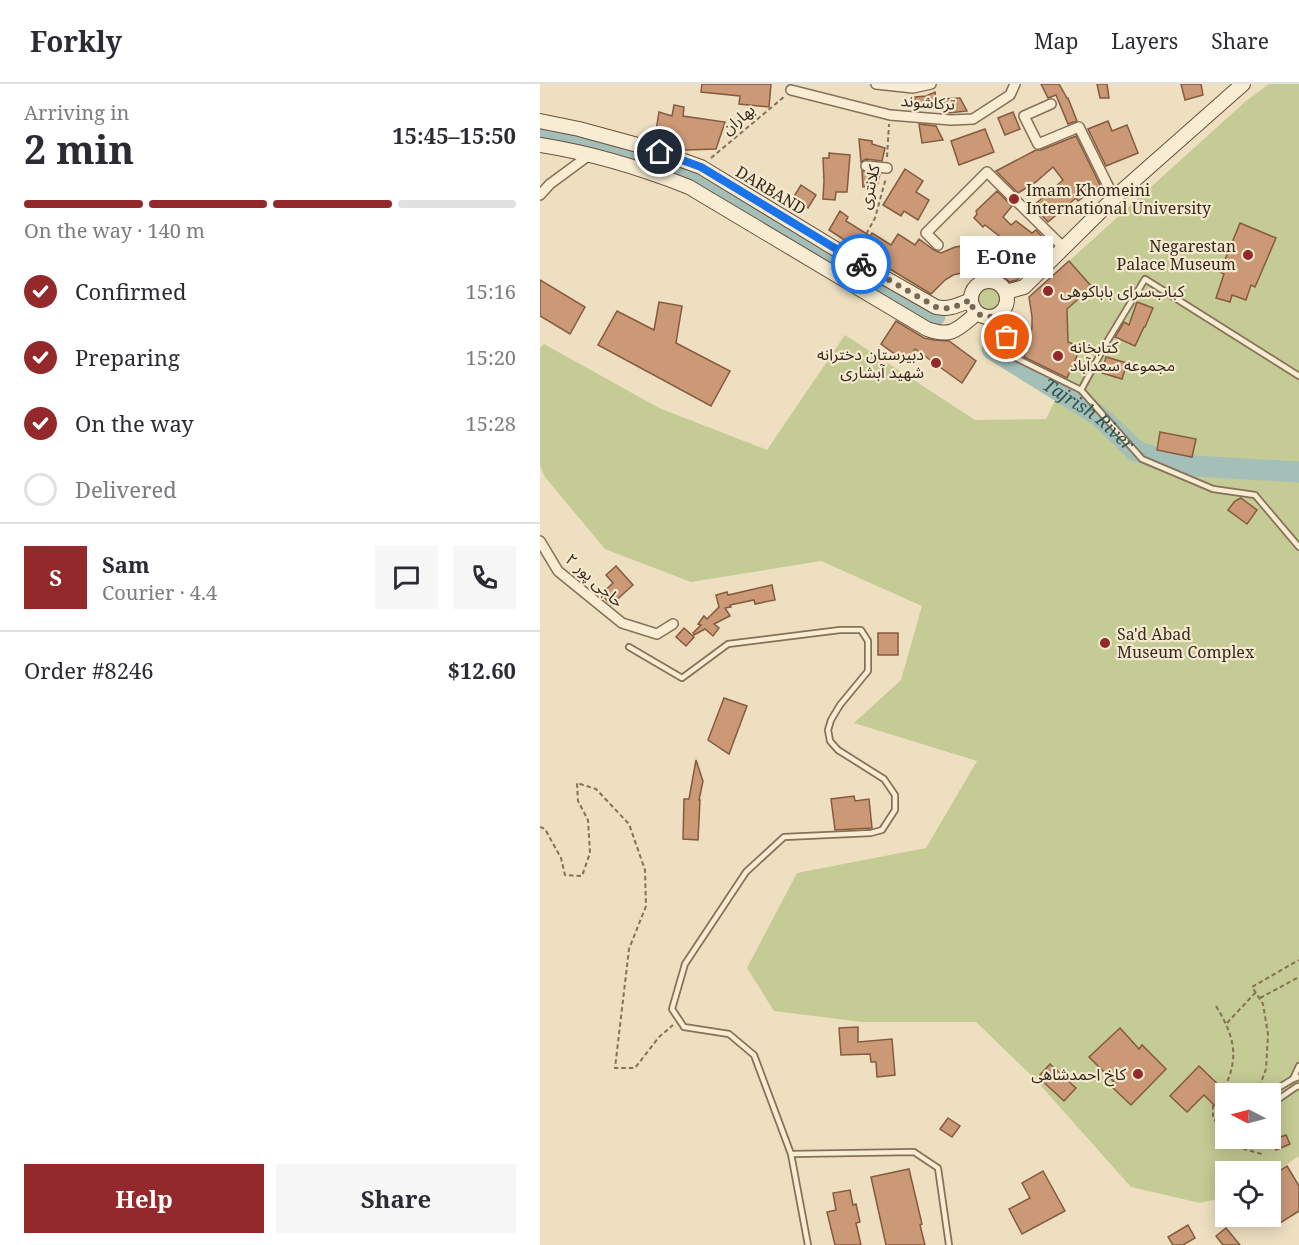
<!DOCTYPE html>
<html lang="en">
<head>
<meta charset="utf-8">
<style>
  body { margin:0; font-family:"Noto Serif","Noto Sans Arabic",serif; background:#f7f7f7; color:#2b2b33; height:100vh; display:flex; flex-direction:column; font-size:22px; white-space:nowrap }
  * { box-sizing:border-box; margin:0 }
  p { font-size:20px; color:#7c7c81 }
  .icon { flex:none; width:33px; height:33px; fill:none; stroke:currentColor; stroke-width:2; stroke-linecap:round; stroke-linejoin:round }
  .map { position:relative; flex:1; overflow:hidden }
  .panel { display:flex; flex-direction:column; background:#fff; width:540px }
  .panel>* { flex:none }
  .needle { width:39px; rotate:276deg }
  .fabs { position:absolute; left:675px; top:999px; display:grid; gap:12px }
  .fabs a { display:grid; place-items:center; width:66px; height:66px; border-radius:0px; background:#fff; box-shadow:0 3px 15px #0003; font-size:30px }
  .pin { position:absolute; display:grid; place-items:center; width:51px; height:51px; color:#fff; margin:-26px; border:3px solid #fff; border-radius:50%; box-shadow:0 2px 6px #0007 }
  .courier { position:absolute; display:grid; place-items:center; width:60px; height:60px; margin:-30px; border:4px solid #1a73e8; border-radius:50%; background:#fff; color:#222; box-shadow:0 2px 8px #0007 }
  .bubble { position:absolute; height:42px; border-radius:0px; background:#fff; box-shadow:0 3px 15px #0003; font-size:20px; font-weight:700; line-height:42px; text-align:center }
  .summary em { font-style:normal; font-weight:700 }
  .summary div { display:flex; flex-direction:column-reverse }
  .summary { display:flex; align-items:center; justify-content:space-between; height:102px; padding:0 24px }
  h1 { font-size:39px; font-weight:700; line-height:45px }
  .bar { display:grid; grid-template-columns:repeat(4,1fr); gap:9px 6px; align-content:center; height:72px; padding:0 24px }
  .bar i { height:8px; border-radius:4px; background:#e1e1e2 }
  .bar .selected { background:#94292b }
  .bar p { grid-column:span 4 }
  .line { display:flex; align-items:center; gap:15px; padding:0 24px; border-top:2px solid #e1e1e2 }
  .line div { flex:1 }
  .round { display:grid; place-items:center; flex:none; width:63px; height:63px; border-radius:0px; background:#f7f7f7 }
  ol { padding:0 24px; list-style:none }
  li { display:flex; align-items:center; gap:18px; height:66px }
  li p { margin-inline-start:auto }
  li .icon { padding:6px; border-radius:50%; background:#94292b; color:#fff; stroke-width:4 }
  li:last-child { color:#7c7c81 }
  li i { width:33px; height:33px; border:3px solid #e1e1e2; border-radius:50% }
  .primary-button { display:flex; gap:12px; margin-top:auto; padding:12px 24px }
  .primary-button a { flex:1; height:69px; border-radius:0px; background:#94292b; color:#fff; font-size:24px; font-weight:700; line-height:69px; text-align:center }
  .primary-button a+a { background:#f7f7f7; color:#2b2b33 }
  header { display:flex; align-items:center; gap:36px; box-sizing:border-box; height:84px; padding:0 30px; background:#fff; border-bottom:2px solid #e1e1e2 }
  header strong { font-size:28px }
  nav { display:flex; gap:33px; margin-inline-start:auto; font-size:21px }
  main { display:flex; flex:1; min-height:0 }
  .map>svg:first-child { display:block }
  .green { fill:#c5cb94; fill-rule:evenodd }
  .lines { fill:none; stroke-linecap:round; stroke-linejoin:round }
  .river { stroke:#a3bfb7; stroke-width:21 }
  .building { fill:#cb9976; stroke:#855a3f; stroke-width:1.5 }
  .service-casing { stroke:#867058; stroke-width:8 }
  .minor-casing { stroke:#867058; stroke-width:12 }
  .secondary-casing { stroke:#67513c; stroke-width:16 }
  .path { stroke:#867058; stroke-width:2; stroke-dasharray:4.5 3; stroke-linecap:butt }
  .service { stroke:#f8edd3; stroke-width:4.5 }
  .minor { stroke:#f8edd3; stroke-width:9 }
  .secondary { stroke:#f8edd3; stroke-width:14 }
  .done { stroke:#766856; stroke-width:6; stroke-dasharray:0 10.8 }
  .route { stroke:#1a73e8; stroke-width:8 }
  .poi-dot { fill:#94292b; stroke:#f5eacf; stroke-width:2 }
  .labels { text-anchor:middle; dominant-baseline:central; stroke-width:4.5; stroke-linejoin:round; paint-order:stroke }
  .street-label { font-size:16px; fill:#36281d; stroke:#f5eacf }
  .poi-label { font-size:16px; fill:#36281d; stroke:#f5eacf; text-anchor:start }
  .water-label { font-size:18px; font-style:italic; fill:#2c5552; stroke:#f5eacf }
</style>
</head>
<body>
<header>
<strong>Forkly</strong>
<nav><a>Map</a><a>Layers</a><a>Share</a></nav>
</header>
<main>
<section class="panel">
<div class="summary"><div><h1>2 min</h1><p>Arriving in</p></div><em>15:45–15:50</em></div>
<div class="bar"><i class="selected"></i><i class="selected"></i><i class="selected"></i><i></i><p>On the way · 140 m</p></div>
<ol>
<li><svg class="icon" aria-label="check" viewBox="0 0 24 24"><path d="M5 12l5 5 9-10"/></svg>Confirmed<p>15:16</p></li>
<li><svg class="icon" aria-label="check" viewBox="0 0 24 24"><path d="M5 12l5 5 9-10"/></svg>Preparing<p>15:20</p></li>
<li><svg class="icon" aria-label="check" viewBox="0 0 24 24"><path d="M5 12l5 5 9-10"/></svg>On the way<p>15:28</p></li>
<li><i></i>Delivered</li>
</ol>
<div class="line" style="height:108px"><b class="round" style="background:#94292b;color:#fff">S</b><div><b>Sam</b><p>Courier · 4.4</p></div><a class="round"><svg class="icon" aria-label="chat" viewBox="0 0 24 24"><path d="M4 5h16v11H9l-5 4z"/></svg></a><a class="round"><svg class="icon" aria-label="phone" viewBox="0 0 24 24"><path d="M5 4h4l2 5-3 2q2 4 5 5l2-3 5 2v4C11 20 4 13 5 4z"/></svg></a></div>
<div class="line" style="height:78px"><div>Order #8246</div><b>$12.60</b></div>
<div class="primary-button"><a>Help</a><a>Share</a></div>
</section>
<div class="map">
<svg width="759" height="1161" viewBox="0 0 759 1161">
  <rect width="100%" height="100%" fill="#eddfc0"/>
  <!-- green -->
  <g class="green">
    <path d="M729 0H759V1072L731 1091 730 1088H686L685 1113 660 1119 591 1103 494 994 436 938H322L234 927 207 884 257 789 386 764 437 677 314 639 361 596 382 522 281 477 151 498 65 465 5 393 0 382V264L4 260 119 324 227 366 305 251 435 336 506 335 541 264 527 257 528 241 527 225 552 203 529 177 706 17ZM686 1010H730V1054H686Z"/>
    <circle cx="449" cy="215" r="11"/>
  </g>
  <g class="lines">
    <!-- river -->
    <g class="river">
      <polyline points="0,46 110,76 142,87 395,232"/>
      <path id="s1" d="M452 265 559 332 596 367 638 381 759 388"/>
    </g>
  </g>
  <!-- building -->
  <g class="building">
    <polygon points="162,0 231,0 229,23 199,20 200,12 161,8"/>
    <polygon points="501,0 519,0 527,14 528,14 537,37 528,40 516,11 508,14"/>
    <polygon points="557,0 567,0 569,14 560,14"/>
    <polygon points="641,0 661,0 663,11 645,16"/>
    <polygon points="395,8 397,21 376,23 375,13 386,12"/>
    <polygon points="420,14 427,27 409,29 402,15"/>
    <polygon points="134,21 144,23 143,32 185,38 176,65 145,66 133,60 130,62 123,59 124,57 115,53 119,28 132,32"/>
    <polygon points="473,28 480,45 465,51 458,34"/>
    <polygon points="568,37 572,47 587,41 598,69 566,82 548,45"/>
    <polygon points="379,40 396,42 403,56 382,59"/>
    <polygon points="445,45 454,68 419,81 411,57"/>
    <polygon points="536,52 560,101 538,117 536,114 508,138 493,122 523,96 513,83 496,98 478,109 456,87 496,66 501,66"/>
    <polygon points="319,55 332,57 332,60 345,64 342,77 326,75 321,78"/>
    <polygon points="289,69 310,71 307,108 296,108 295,116 283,115 284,97 283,74 289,74"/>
    <polygon points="365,85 383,97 376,108 389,116 378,136 364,127 361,132 343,121"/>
    <polygon points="322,87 340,90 337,102 323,103"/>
    <polygon points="261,101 276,111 268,124 253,114"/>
    <polygon points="457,107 472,122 463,133 471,141 476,137 492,149 496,146 512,163 477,196 469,198 465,194 449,188 431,187 413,191 405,196 391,210 340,179 289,146 300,127 308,133 306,137 330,152 332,149 351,161 358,150 375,161 379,155 394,166 401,169 415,163 429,161 442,161 477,166 445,141 443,143 434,134 437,130 436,127"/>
    <polygon points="700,139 736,154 715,203 711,201 706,216 692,211 690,218 676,214 684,190 680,188"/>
    <polygon points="529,177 552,203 527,225 528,258 541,263 527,294 484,273 490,254 492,243 492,233 489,213"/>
    <polygon points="0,196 45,223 30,250 0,232"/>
    <polygon points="119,218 142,222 136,259 190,287 171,322 58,261 77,227 114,246"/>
    <polygon points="597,218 613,224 605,243 604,243 595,262 575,253 584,238 589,241"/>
    <polygon points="356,237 384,254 394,256 409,257 436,277 422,299 375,265 367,279 341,260"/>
    <polygon points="566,273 587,279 582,295 562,289"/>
    <polygon points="620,348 656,355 652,373 617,366"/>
    <polygon points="701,414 717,426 707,440 688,426 695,417"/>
    <polygon points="76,482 93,501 71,521 61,510 73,499 66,491"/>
    <polygon points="232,501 235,516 215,520 214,516 190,521 191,523 185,524 190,532 174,540 179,544 173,552 165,545 154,551 153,549 161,541 158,540 164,532 167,535 179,523 176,511 187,508 188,511"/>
    <polygon points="144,544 154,553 146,562 136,553"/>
    <rect x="338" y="549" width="20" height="22"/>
    <polygon points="184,614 207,622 189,670 168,656"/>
    <polygon points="156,676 163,697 159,716 160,716 158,756 143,755 144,715 149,715"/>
    <polygon points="314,712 315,717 329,715 332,744 295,746 291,715"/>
    <polygon points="318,943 318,958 352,955 355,991 337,993 336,978 331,978 330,970 301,971 299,944"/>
    <polygon points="580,944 599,965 602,961 626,985 591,1021 571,1002 575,999 549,973"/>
    <polygon points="510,980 536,1004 524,1017 498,993"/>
    <polygon points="659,982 686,1008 686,1017 678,1025 664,1011 647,1028 630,1012"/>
    <polygon points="408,1034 420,1042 412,1053 400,1045"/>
    <polygon points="746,1051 750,1060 736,1066 732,1056"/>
    <polygon points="747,1082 759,1102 759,1127 740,1139 730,1123 730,1093"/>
    <polygon points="369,1085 382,1140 380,1141 385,1161 346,1161 331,1093"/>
    <polygon points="503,1087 525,1127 482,1150 469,1125 490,1114 482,1099"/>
    <polygon points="310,1106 313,1121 316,1120 320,1138 316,1139 321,1161 295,1161 287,1128 296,1126 293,1109"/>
    <polygon points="648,1141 655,1154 643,1161 633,1161 628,1153"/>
    <polygon points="686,1144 700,1161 683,1161 676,1152"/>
  </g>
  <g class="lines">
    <!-- service casing -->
    <g class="service-casing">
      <g id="service">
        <polyline points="458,231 476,274 541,306"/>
        <polyline points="759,292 605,195 568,256 541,306 602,375 673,405 715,411 759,463"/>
        <polyline points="89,563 142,594 188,560 300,546 321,546 328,557 328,587 300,621 291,636 288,646 290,657 298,666 344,695 355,711 355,726 342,746 331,749 244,753 206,788 145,880 132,925 144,943 189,950 214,971 251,1070 268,1161"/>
        <polyline points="753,995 759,982"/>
        <polyline points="728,1010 753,995 759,993"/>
        <polyline points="730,1021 756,1003 759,1002"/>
        <polyline points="251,1070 374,1068 398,1084 409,1161"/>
      </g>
    </g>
    <!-- minor casing -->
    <g class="minor-casing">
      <g id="minor">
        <polyline points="336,0 373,4 391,0"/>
        <polyline points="251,6 350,31 411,36 433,35 470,11 475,0"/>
        <polyline points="511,20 484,32 498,60 539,43 574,114"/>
        <polyline points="326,82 347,84"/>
        <polyline points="0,111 10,100 48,72"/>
        <polyline points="398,161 386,149 447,88 524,164"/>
        <polyline points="0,457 18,487 82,539 117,550 133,540"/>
      </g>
    </g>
    <!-- secondary casing -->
    <g class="secondary-casing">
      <g id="secondary">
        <path d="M0 37 39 45 105 63 161 83 317 178 396 223C410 226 418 221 431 216"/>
        <path d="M0 61C51 69 101 84 149 103L387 245C412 254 418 245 437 229"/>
        <circle cx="449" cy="215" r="18"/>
        <polyline points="466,208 484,203 574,114 703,0"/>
      </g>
    </g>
    <!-- path -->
    <g class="path">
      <polyline points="347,73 349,40"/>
      <polyline points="171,74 245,12"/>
      <polyline points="319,163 335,134 346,94"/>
      <polyline points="0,743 5,745 21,774 25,791 42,792 50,769 48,736 38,717 37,699 56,705 89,740 105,786 106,822 89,865 75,984 95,984 119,953 133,941"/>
      <polyline points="720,914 759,893"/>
      <path d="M676 922C694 952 700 972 684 1005"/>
      <polyline points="687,939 716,908"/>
      <polyline points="717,1010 726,985 728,950 723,920 712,903 759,876"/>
      <polyline points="673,1021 673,1034 686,1049"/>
      <polyline points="692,1054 704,1065 722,1070"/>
    </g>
    <!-- service -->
    <use href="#service" class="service"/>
    <!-- minor -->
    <use href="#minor" class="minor"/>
    <!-- secondary -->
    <use href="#secondary" class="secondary"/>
  </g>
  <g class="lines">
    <!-- done -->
    <path class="done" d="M321 180 396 223C410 227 419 221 430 216 433 230 444 236 458 231L467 253"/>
    <!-- route -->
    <polyline class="route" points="120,68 161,83 321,180"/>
  </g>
  <!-- markers -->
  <g class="poi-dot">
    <circle cx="474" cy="115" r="6"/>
    <circle cx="708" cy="171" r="6"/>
    <circle cx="508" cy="207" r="6"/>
    <circle cx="518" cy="272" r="6"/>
    <circle cx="396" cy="279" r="6"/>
    <circle cx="565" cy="559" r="6"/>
    <circle cx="598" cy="990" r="6"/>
  </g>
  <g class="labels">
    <!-- street labels -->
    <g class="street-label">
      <text transform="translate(388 18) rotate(4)">ترکاشوند</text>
      <text transform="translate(198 35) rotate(-40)">بهاران</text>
      <text transform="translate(329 103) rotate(-77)">کلانتری</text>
      <text transform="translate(231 106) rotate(31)">DARBAND</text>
      <text transform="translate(55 496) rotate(42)">حاجی پور ۲</text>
    </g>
    <!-- poi labels -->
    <g class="poi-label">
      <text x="486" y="106">Imam Khomeini<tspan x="486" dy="18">International University</tspan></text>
      <text x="696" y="162" text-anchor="end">Negarestan<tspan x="696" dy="18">Palace Museum</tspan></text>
      <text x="520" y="207">کباب‌سرای باباکوهی</text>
      <text x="530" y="263">کتابخانه<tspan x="530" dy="18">مجموعه سعدآباد</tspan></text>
      <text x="384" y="270" text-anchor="end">دبیرستان دخترانه<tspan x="384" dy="18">شهید آبشاری</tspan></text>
      <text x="577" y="550">Sa'd Abad<tspan x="577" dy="18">Museum Complex</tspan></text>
      <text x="586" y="990" text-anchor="end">کاخ احمدشاهی</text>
    </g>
    <!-- water labels -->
    <g class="water-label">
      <text stroke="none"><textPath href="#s1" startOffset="117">Tajrish River</textPath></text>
    </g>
  </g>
</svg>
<div class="fabs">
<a><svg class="needle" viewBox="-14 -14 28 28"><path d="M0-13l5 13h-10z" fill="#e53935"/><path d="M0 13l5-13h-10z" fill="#7c7c81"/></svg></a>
<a><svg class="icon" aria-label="locate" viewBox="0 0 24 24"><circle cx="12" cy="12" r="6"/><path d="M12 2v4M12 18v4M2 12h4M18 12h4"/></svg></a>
</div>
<div class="pin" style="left:467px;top:253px;background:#ea580c"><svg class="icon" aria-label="bag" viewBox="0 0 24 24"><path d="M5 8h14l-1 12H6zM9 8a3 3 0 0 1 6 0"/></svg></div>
<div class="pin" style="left:120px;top:68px;background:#1f2937"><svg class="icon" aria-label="home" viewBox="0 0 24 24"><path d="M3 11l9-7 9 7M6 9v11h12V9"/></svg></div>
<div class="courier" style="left:321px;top:180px"><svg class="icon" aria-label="bike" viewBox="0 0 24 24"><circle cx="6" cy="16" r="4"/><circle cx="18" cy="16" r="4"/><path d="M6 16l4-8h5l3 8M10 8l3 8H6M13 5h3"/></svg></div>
<div class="bubble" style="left:420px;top:152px;width:93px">E-One</div>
</div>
</main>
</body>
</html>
